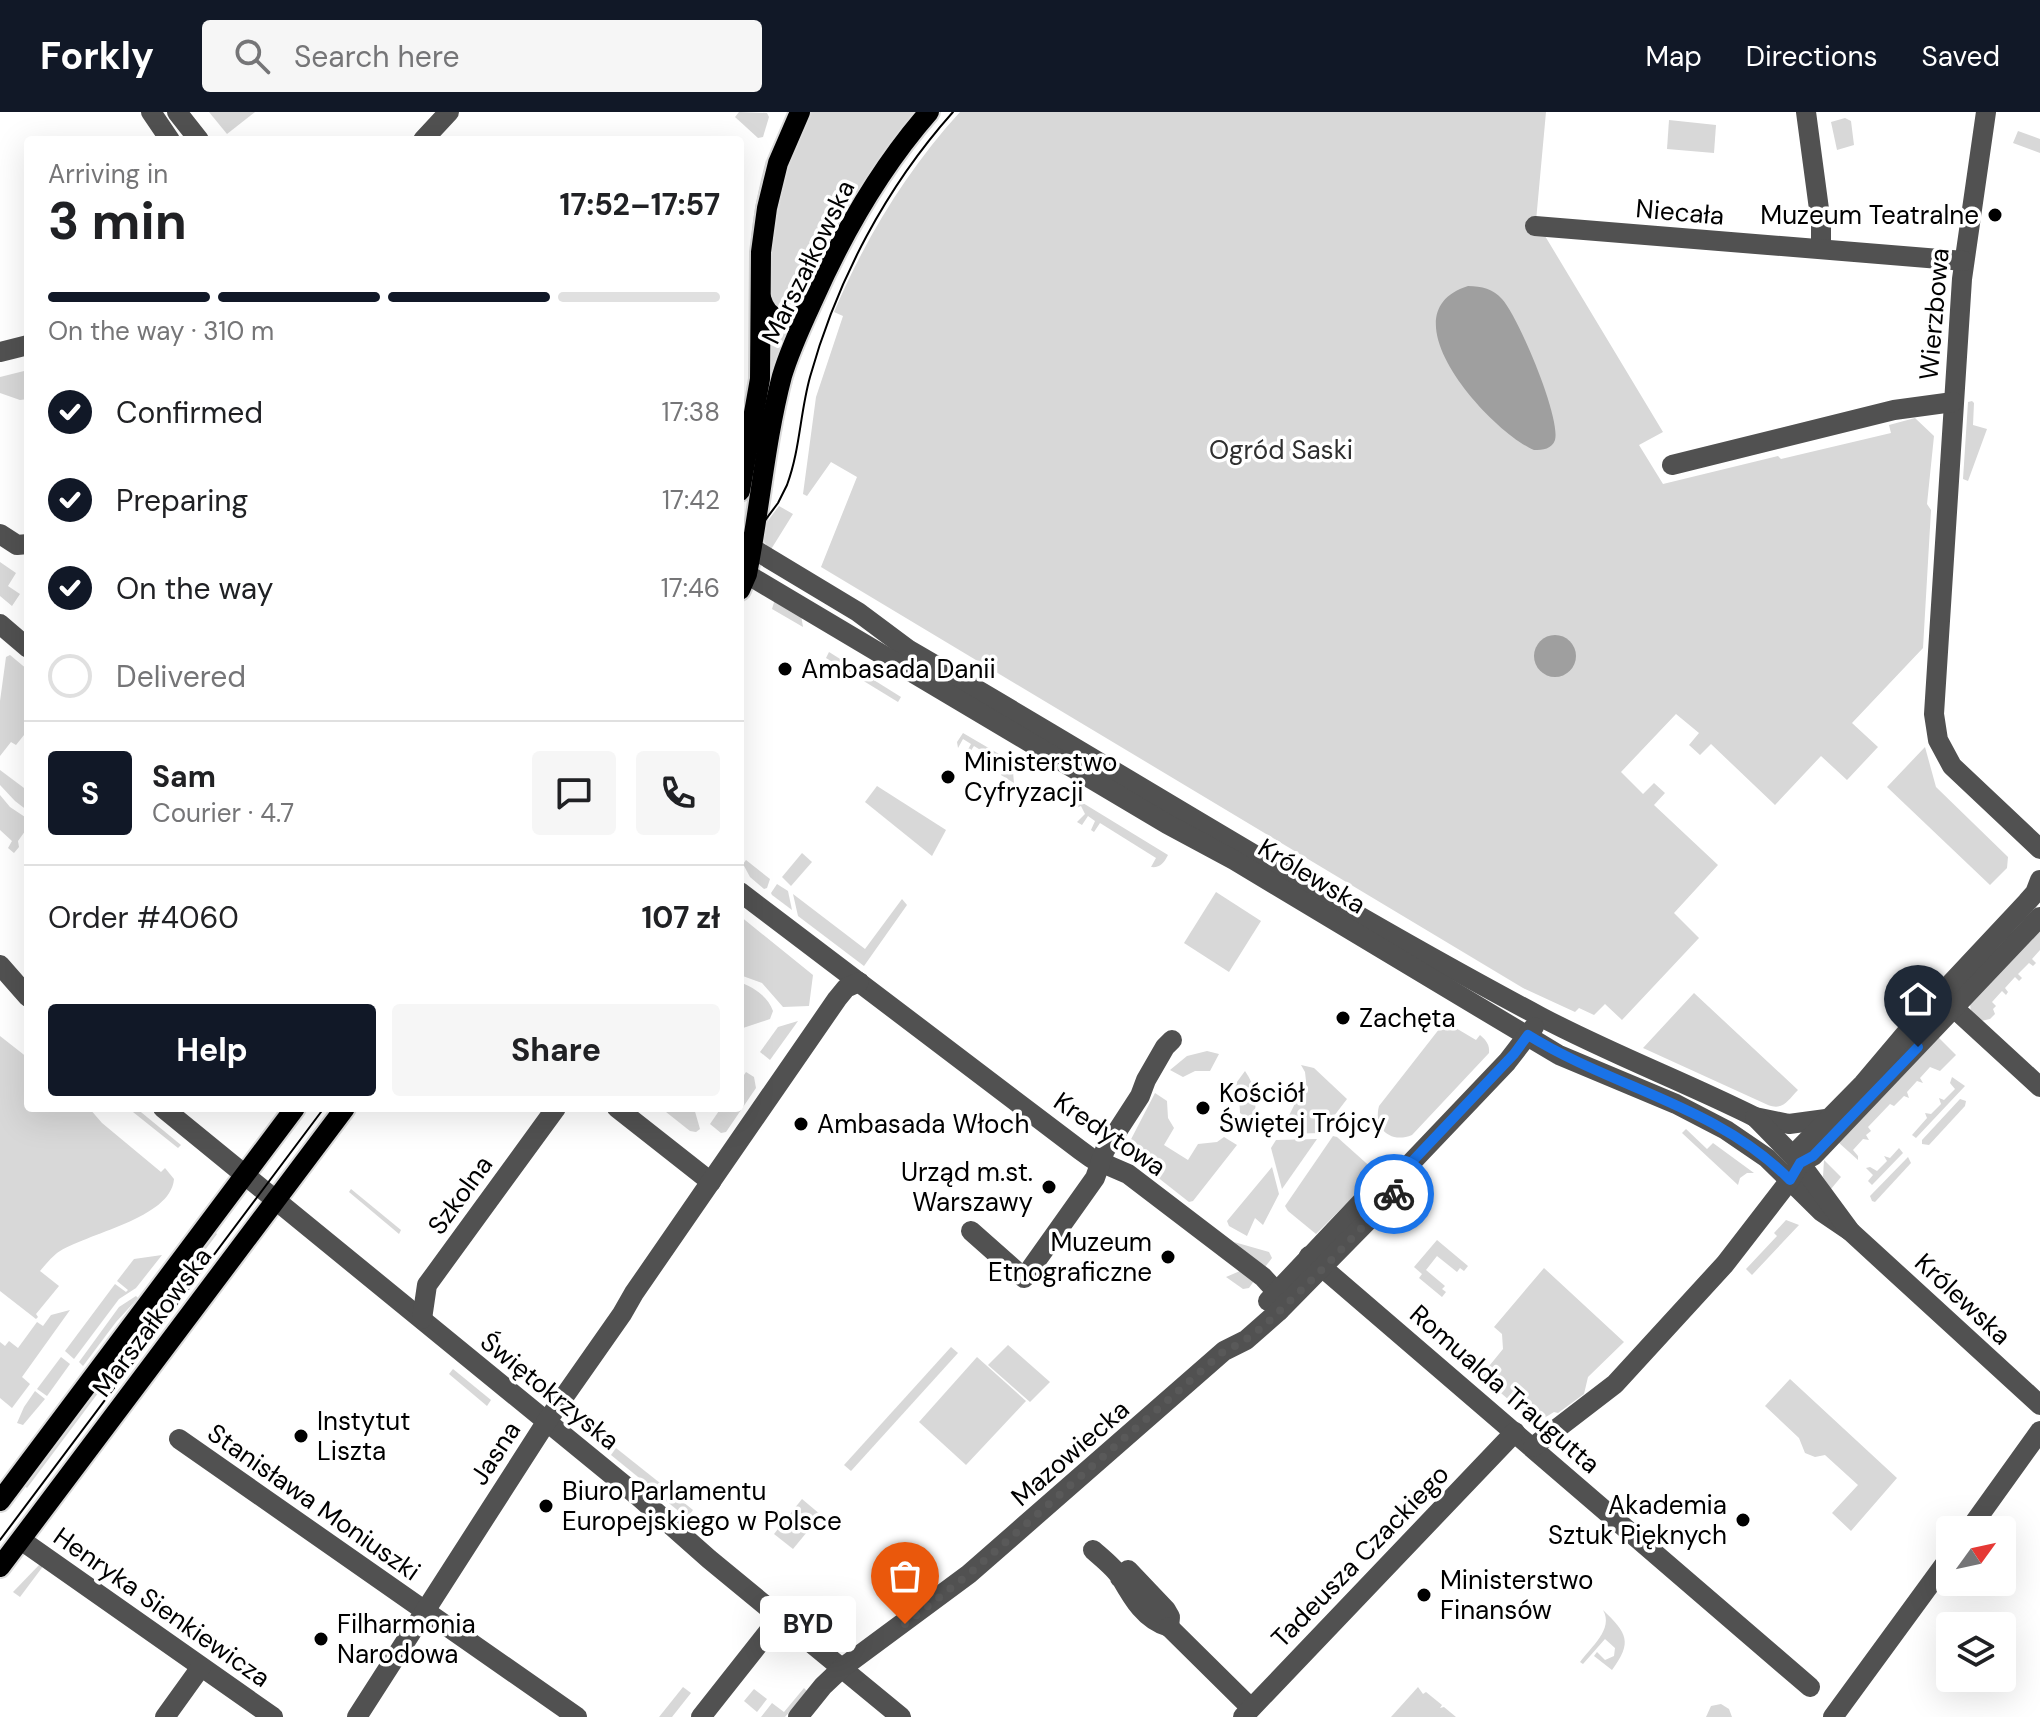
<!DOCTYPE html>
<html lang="en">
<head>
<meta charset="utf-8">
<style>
  body { margin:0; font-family:"DM Sans",sans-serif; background:#f6f6f6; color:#202124; height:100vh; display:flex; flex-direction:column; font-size:30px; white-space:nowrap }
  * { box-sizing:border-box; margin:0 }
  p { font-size:26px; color:#757577 }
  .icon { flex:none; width:44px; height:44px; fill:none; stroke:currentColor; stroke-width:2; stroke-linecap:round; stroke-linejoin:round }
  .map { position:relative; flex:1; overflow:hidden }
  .side { position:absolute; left:24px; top:24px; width:720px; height:976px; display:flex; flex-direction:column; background:#fff; border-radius:8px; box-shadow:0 8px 32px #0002 }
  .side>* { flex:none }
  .needle { width:52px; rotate:57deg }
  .controls { position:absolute; left:1936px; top:1404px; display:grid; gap:16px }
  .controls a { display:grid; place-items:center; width:80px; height:80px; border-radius:8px; background:#fff; box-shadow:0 8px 32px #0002; font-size:40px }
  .pin { position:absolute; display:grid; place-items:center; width:68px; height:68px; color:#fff; margin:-82px -34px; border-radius:50% 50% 50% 0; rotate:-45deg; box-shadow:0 0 8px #0007 }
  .pin .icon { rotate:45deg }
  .courier { position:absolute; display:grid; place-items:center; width:80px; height:80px; margin:-40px; border:6px solid #1a73e8; border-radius:50%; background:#fff; color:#222; box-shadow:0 2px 10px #0007 }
  .bubble { position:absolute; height:56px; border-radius:8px; background:#fff; box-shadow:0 8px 32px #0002; font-size:26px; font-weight:700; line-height:56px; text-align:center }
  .overview em { font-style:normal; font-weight:700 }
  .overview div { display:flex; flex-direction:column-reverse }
  .overview { display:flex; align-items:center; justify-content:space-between; height:136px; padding:0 24px }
  h1 { font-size:52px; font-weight:700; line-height:60px }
  .bar { display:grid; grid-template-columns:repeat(4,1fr); gap:12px 8px; align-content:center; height:96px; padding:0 24px }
  .bar i { height:10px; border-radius:6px; background:#e0e0e0 }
  .bar .current { background:#111827 }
  .bar p { grid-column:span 4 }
  .line { display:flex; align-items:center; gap:20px; padding:0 24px; border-top:2px solid #e0e0e0 }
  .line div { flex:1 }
  .round { display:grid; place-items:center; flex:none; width:84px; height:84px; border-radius:8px; background:#f6f6f6 }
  ol { padding:0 24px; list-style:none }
  li { display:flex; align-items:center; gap:24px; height:88px }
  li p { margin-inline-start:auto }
  li .icon { padding:8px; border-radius:50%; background:#111827; color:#fff; stroke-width:4 }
  li:last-child { color:#757577 }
  li i { width:44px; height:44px; border:4px solid #e0e0e0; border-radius:50% }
  .cta { display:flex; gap:16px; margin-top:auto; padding:16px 24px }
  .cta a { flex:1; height:92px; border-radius:8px; background:#111827; color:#fff; font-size:32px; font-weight:700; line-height:92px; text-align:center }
  .cta a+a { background:#f6f6f6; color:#202124 }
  header { display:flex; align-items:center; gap:48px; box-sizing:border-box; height:112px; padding:0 40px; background:#111827; color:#fff }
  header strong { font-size:38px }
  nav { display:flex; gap:44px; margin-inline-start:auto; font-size:28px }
  .search { width:560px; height:72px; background:#f6f6f6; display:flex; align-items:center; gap:20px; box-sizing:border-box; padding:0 28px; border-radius:8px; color:#757577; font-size:30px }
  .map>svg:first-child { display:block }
  .green { fill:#d8d8d8 }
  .water { fill:#9f9f9f }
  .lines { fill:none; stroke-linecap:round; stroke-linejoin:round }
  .major-casing { stroke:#dbdbdb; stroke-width:24 }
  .minor { stroke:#515151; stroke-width:20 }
  .major { stroke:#000; stroke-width:20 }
  .tram { stroke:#000; stroke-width:2 }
  .done { stroke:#595959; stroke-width:8; stroke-dasharray:0 14.4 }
  .route { stroke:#1a73e8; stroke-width:10 }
  .poi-dot { fill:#000; stroke:#fff; stroke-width:3 }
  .labels { text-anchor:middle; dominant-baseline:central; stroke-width:7; stroke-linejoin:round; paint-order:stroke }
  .street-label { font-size:26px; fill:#000; stroke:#fff }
  .poi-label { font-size:26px; fill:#000; stroke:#fff; text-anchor:start }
  .park-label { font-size:26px; fill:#2f2f2f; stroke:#fff }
</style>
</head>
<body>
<header>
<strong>Forkly</strong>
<div class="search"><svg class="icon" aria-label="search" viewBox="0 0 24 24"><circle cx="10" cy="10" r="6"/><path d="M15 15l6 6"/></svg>Search here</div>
<nav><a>Map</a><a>Directions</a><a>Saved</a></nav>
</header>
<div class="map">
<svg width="2040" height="1605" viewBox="0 0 2040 1605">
  <rect width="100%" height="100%" fill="#fff"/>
  <!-- green -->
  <g class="green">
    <polygon points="209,0 255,0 227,22"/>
    <polygon points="739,0 767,1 769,5 763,25 758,26 735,5"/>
    <path d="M809 0H916L862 72 803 191 796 198H779L770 188C767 122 778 59 809 0Z"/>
    <path d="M960 0H1546L1536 109 1663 320 1639 333 1663 372 1778 344 1781 347 1891 321 1889 313 1915 306 1934 324 1927 392 1931 398 1923 536 1852 611 1878 635 1847 668 1821 644 1775 693 1711 632 1700 643 1689 633 1699 621 1676 602 1621 660 1643 682 1654 671 1665 681 1654 693 1718 753 1674 801 1699 826 1622 908 1605 892 1594 903 1579 896 1575 900 1523 876 821 455 857 365 831 350 807 384 803 382 816 285 843 204 834 200C865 127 907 58 960 0Z"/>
    <polygon points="1845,6 1851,9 1854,33 1837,38 1831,10"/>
    <polygon points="1669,8 1716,13 1714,41 1667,37"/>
    <polygon points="2018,19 2040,27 2040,41 2013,31"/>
    <path d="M766 48 768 52 753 173H751C747 130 755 90 766 48Z"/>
    <polygon points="770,217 788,221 762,306"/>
    <polygon points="28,258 28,287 20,288 0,281 0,265"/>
    <polygon points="1972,289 1974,291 1973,313 1987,317 1968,369 1963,367 1968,290"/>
    <path d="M779 394 793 402 770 439C756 421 767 410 779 394Z"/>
    <polygon points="0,450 16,461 8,474 20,482 12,494 0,484"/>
    <polygon points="775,487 801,503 803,515 772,497"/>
    <polygon points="829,540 901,585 898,590 826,546"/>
    <polygon points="10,543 28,558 28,618 16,633 11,630 0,644 0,589 6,545"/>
    <polygon points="963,621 1028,659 1013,660 1014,671 1001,663 1006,654 974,634 968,643 966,641 971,632 963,627 958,636 957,630"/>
    <polygon points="1925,635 1936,675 2008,745 2007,756 1990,773 1887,675"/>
    <polygon points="0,658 28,679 28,699 15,689 0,673"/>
    <polygon points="877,674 946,718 932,744 865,690"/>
    <polygon points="0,683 10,695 28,707 28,715 18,729 19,735 14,741 8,736 12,729 0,718"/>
    <path d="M1078 688 1168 743C1164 751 1160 756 1151 755L1156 746 1100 711 1094 720 1091 718 1095 709 1088 704 1082 713 1077 710 1085 702 1081 694 1072 698Z"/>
    <polygon points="802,741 812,750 791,774 782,765"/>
    <polygon points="746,748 770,767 767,776 764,777 750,765 743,752"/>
    <polygon points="777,772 788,779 792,798 772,783 771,781"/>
    <polygon points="1216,780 1261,809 1229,860 1184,831"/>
    <polygon points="793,782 865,837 902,787 907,793 864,854 798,804"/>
    <polygon points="740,804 813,863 809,894 783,895 762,871 740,863"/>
    <polygon points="2040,815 2040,838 2032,847 2036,851 2033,854 2029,851 2018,862 2022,866 2019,869 2015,865 2005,876 2008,880 2006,883 2002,879 1992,890 1996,894 1993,897 1995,902 1990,907 1981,909 1971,901 1970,892"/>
    <path d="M740 870C754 876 768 884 773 899L770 907 740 917V890L743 882Z"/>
    <path d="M1694 881 1798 978C1788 988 1783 999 1768 993L1643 936Z"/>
    <path d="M1447 907H1452L1449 912 1476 928 1480 923C1486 928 1490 933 1489 941L1412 1023C1390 1032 1373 1016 1379 994Z"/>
    <polygon points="798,909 770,948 760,940 778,915"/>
    <path d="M0 924 28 946V996H89L102 1011 161 1060 165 1056 174 1067C171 1107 86 1121 57 1141 52 1145 45 1153 40 1159L59 1174 36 1202 38 1205 36 1207 0 1179Z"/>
    <polygon points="1937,924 1956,943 1940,959 1930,955 1920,966 1923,971 1917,969 1907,980 1909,986 1904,984 1894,994 1890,992 1868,1015 1871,1019 1866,1023 1869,1028 1863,1027 1853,1038 1858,1044 1858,1048 1838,1030"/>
    <polygon points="1207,939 1219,942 1210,959 1195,959 1183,965 1170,958 1187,944"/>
    <polygon points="1301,953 1314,956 1347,987 1321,1021 1280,1022 1306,969 1305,960"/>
    <path d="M1245 959C1256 975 1259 990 1252 1009L1240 1001 1239 983 1234 974Z"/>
    <polygon points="746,960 754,965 756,976 726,1020 721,1021 710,1012 721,996 740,996 740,969"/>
    <polygon points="1952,965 1965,974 1916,1026 1912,1023 1927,1006 1925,1001 1931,1002 1941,992 1939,986 1944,988 1955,977 1950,971"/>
    <polygon points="1155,981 1167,989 1168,1006 1174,1016 1164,1033 1188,1048 1198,1032 1217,1030 1224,1025 1237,1033 1193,1089 1189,1090 1128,1042 1126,1037"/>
    <polygon points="1960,987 1966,989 1965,994 1929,1033 1922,1032 1922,1028"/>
    <polygon points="128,996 136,996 181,1033 178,1036"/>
    <polygon points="661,996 694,996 700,1017 696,1020 690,1019"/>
    <polygon points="1686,1017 1707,1037 1713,1031 1754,1061 1747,1061 1740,1066 1738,1073 1682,1021"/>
    <polygon points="1333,1024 1337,1025 1375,1059 1375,1063 1316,1122 1288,1099 1285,1094"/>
    <polygon points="1317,1027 1282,1077 1271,1036 1276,1028"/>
    <polygon points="1899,1036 1903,1041 1872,1073 1868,1069 1873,1063 1866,1056 1870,1055 1877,1059 1887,1049 1884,1044 1890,1046"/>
    <polygon points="1908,1045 1911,1051 1875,1090 1872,1089 1870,1084"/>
    <polygon points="1824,1048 1841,1065 1831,1077 1823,1065"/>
    <polygon points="1272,1055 1279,1082 1263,1113 1255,1106 1247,1124 1229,1114 1227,1109"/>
    <polygon points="351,1077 401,1118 399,1122 349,1080"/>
    <polygon points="1786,1108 1799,1113 1752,1163 1746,1157 1777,1124 1774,1121"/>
    <polygon points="212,1118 217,1122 27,1376 22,1372"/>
    <polygon points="1437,1128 1468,1154 1464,1159 1460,1156 1457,1160 1437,1144 1426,1158 1445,1174 1442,1177 1446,1180 1442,1185 1419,1166 1422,1162 1414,1155"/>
    <polygon points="1234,1130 1269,1140 1272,1146 1265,1155"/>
    <polygon points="162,1143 136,1176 119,1187 74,1247 65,1239 115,1172 126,1180 128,1178 117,1169 134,1147"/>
    <polygon points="1544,1156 1624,1230 1588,1265 1584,1282 1558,1301 1554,1300 1536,1311 1481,1264 1503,1237 1502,1222 1494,1215"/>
    <polygon points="1240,1159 1254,1169 1249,1176 1243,1177 1226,1165"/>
    <polygon points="136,1184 138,1186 116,1210 83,1254 79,1250 119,1195"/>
    <polygon points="70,1198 22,1265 30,1272 12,1296 0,1286 0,1230 5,1234 9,1229 18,1236 37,1210 43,1214 51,1203"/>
    <polygon points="1008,1233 1050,1270 1030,1290 988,1253"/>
    <polygon points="951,1235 958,1241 851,1359 844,1353"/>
    <polygon points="61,1245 70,1252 47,1284 37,1277"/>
    <polygon points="977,1245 1026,1289 966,1353 919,1310"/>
    <polygon points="453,1257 491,1288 487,1294 449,1262"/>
    <polygon points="1790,1267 1897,1366 1851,1419 1832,1401 1858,1373 1825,1343 1815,1345 1805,1341 1799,1326 1765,1294"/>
    <polygon points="35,1279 45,1287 23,1313 17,1311 24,1295"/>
    <polygon points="616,1336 665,1375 659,1382 611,1343"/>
    <polygon points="672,1381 693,1398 687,1406 665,1388"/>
    <polygon points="802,1387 821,1403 793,1437 774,1422"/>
    <polygon points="41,1451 44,1453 20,1485 13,1480"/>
    <path d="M1603 1498C1627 1521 1633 1530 1612 1558L1594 1544 1597 1540 1605 1548 1614 1544 1615 1536 1605 1527 1583 1552 1580 1550C1591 1535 1614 1517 1603 1498Z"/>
    <polygon points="683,1575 691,1581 672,1605 659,1605"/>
    <polygon points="1418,1575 1423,1582 1426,1580 1442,1593 1440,1596 1444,1595 1456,1605 1391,1605"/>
    <polygon points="804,1576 807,1579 785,1605 761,1605 772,1591 784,1600"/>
    <polygon points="754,1577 767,1587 757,1600 744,1589"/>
    <polygon points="1721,1592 1729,1597 1732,1605 1706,1605 1711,1594"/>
  </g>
  <!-- water -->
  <g class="water">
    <path d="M1468 174C1482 174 1493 177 1502 187 1518 204 1561 306 1555 328 1552 337 1543 338 1534 338 1491 320 1382 201 1468 174Z"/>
    <circle cx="1555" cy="544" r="21"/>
  </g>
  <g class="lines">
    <!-- major casing -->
    <g class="major-casing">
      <g id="major">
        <path d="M761 186C768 211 791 215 808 197"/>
        <polyline points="740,379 760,267 761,140 767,96 778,51 800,0"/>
        <path d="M740 478 747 462C760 396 765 329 782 264 790 237 802 212 814 186 844 119 881 55 929 0"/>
        <polyline points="0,1389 295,996"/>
        <polyline points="0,1455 345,996"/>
      </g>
    </g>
    <!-- minor -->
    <g class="minor">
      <polyline points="151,0 170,28"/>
      <polyline points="177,0 199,28"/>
      <polyline points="1806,0 1821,112 1821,137"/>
      <polyline points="1986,0 1962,167 1934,602 1938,628 1952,654 2040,737"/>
      <polyline points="423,28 449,0"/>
      <polyline points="1535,114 1964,149"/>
      <polyline points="0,240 28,233"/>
      <polyline points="1672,353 1894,298 1953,290"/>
      <polyline points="0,422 17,433 28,432"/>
      <path d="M740 429 858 500 909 538C1120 660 1326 791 1541 905 1611 942 1685 970 1755 1005L1789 1012 1826 1007"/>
      <polyline points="740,458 1167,712 1234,748 1559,943 1676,992 1726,1018 1767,1046 1822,1100 1850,1119"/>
      <polyline points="0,512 28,536"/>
      <polyline points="740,780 1080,1038 1091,1046 1128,1062 1263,1165 1274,1177 1279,1199"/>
      <polyline points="0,853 28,885"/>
      <polyline points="1954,896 2040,975"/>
      <polyline points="163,996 639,1385 709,1447 901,1605"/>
      <polyline points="617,996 711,1070"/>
      <polyline points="1755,1005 1800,1051 1850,1119 2040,1293"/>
      <polyline points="1800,1051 1813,1044 2040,805"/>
      <polyline points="971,1119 1024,1166 1095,1066 1105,1038 1140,984 1146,968 1165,935 1172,928"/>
      <polyline points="1309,1144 1810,1575"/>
      <polyline points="1268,1189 1369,1082 1406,1056 1507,950 1534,915"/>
      <polyline points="422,1207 427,1173 556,996"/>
      <polyline points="179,1327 577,1605"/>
      <polyline points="1533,1335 1615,1272 1725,1152 1790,1068 1800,1051 1800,1036 1863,972 1923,901 2027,790 2035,781 2040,768"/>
      <polyline points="1969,1418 2040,1319"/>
      <polyline points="21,1428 273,1605"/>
      <path d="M1093 1438C1102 1446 1115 1456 1121 1466 1133 1487 1145 1508 1169 1515L1170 1505 1166 1498 1128 1458 1120 1466"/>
      <polyline points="1169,1515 1251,1596"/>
      <polyline points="165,1605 201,1555"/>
      <polyline points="357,1605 547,1309 622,1202 634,1181 837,887 846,876 859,870"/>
      <polyline points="701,1605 780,1505"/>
      <polyline points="798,1605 823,1574 842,1556 969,1462 1224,1239 1246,1228 1279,1199 1399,1077 1406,1056"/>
      <polyline points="1243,1605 1515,1320"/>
      <polyline points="1833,1605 1950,1445"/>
    </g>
    <!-- major -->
    <use href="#major" class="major"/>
    <!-- tram -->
    <g class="tram">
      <path d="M740 442 778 391 787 373C800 338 800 301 810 265 837 168 886 75 953 0"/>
      <polyline points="0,1428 324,996"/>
    </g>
  </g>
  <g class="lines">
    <!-- done -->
    <path class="done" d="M905 1512 969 1462 1224 1239C1252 1228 1272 1206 1293 1186 1328 1153 1360 1117 1394 1082"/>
    <!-- route -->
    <path class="route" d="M1394 1082 1402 1072 1406 1056 1514 942 1528 923C1613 976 1718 994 1790 1068L1800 1051 1813 1044 1918 935"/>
  </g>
  <!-- markers -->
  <g class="poi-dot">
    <circle cx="1995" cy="103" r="8"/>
    <circle cx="785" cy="557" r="8"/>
    <circle cx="948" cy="665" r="8"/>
    <circle cx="1343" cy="906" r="8"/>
    <circle cx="1203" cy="996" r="8"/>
    <circle cx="801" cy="1012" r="8"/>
    <circle cx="1049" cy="1075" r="8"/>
    <circle cx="1168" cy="1145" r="8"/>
    <circle cx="301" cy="1324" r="8"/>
    <circle cx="546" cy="1394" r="8"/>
    <circle cx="1743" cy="1408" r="8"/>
    <circle cx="1424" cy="1483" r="8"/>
    <circle cx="321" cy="1527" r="8"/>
  </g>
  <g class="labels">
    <!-- street labels -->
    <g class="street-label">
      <text transform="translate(1680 100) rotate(5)">Niecała</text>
      <text transform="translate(808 150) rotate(-64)">Marszałkowska</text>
      <text transform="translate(1934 202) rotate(-85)">Wierzbowa</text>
      <text transform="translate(1312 764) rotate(31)">Królewska</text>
      <text transform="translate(1110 1022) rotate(34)">Kredytowa</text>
      <text transform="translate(460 1083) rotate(-54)">Szkolna</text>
      <text transform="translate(1963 1187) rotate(43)">Królewska</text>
      <text transform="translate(152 1210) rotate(-53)">Marszałkowska</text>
      <text transform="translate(1505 1277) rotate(41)">Romualda Traugutta</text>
      <text transform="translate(550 1279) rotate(39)">Świętokrzyska</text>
      <text transform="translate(495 1341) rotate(-57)">Jasna</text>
      <text transform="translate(1070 1341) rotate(-41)">Mazowiecka</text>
      <text transform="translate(314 1390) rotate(35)">Stanisława Moniuszki</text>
      <text transform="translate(1360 1444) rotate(-46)">Tadeusza Czackiego</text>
      <text transform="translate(162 1495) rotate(35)">Henryka Sienkiewicza</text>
    </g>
    <!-- poi labels -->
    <g class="poi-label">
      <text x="1979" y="103" text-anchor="end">Muzeum Teatralne</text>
      <text x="801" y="557">Ambasada Danii</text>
      <text x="964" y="650">Ministerstwo<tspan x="964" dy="30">Cyfryzacji</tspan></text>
      <text x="1359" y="906">Zachęta</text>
      <text x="1219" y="981">Kościół<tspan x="1219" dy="30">Świętej Trójcy</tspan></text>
      <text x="817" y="1012">Ambasada Włoch</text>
      <text x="1033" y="1060" text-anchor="end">Urząd m.st.<tspan x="1033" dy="30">Warszawy</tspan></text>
      <text x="1152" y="1130" text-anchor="end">Muzeum<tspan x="1152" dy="30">Etnograficzne</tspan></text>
      <text x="317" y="1309">Instytut<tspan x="317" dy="30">Liszta</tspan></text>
      <text x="562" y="1379">Biuro Parlamentu<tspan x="562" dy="30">Europejskiego w Polsce</tspan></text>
      <text x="1727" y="1393" text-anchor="end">Akademia<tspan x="1727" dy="30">Sztuk Pięknych</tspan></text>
      <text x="1440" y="1468">Ministerstwo<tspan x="1440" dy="30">Finansów</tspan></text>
      <text x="337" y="1512">Filharmonia<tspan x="337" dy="30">Narodowa</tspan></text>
    </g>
    <!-- park labels -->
    <g class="park-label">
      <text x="1281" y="338">Ogród Saski</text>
    </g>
  </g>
</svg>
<div class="controls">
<a><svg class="needle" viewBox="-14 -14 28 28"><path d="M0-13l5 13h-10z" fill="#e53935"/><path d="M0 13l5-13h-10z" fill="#757577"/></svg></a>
<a><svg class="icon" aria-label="layers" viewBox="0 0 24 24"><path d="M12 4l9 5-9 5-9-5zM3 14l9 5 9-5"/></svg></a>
</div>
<div class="pin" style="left:905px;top:1512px;background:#ea580c"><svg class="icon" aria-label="bag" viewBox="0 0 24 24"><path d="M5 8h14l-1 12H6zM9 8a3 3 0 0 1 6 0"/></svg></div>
<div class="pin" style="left:1918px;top:935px;background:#1f2937"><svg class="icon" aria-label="home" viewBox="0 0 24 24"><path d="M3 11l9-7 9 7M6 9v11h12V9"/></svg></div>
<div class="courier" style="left:1394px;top:1082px"><svg class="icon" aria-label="bike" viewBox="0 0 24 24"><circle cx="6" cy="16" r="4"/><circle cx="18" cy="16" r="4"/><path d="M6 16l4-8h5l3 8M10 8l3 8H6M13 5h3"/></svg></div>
<div class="bubble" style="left:760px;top:1484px;width:96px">BYD</div>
<section class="side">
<div class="overview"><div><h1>3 min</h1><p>Arriving in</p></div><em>17:52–17:57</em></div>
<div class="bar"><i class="current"></i><i class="current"></i><i class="current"></i><i></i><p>On the way · 310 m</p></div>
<ol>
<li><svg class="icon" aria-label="check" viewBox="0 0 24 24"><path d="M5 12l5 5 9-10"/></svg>Confirmed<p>17:38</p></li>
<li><svg class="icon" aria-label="check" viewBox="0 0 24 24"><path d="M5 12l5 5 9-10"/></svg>Preparing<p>17:42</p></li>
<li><svg class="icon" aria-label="check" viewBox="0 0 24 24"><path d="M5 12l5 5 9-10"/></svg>On the way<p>17:46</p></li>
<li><i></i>Delivered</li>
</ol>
<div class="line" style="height:144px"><b class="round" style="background:#111827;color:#fff">S</b><div><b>Sam</b><p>Courier · 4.7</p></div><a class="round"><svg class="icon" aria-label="chat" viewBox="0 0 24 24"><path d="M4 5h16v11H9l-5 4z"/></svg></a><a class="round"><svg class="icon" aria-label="phone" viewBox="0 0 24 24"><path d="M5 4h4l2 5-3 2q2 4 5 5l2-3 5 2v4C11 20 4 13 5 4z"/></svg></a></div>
<div class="line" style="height:104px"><div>Order #4060</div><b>107 zł</b></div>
<div class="cta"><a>Help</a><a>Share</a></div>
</section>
</div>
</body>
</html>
